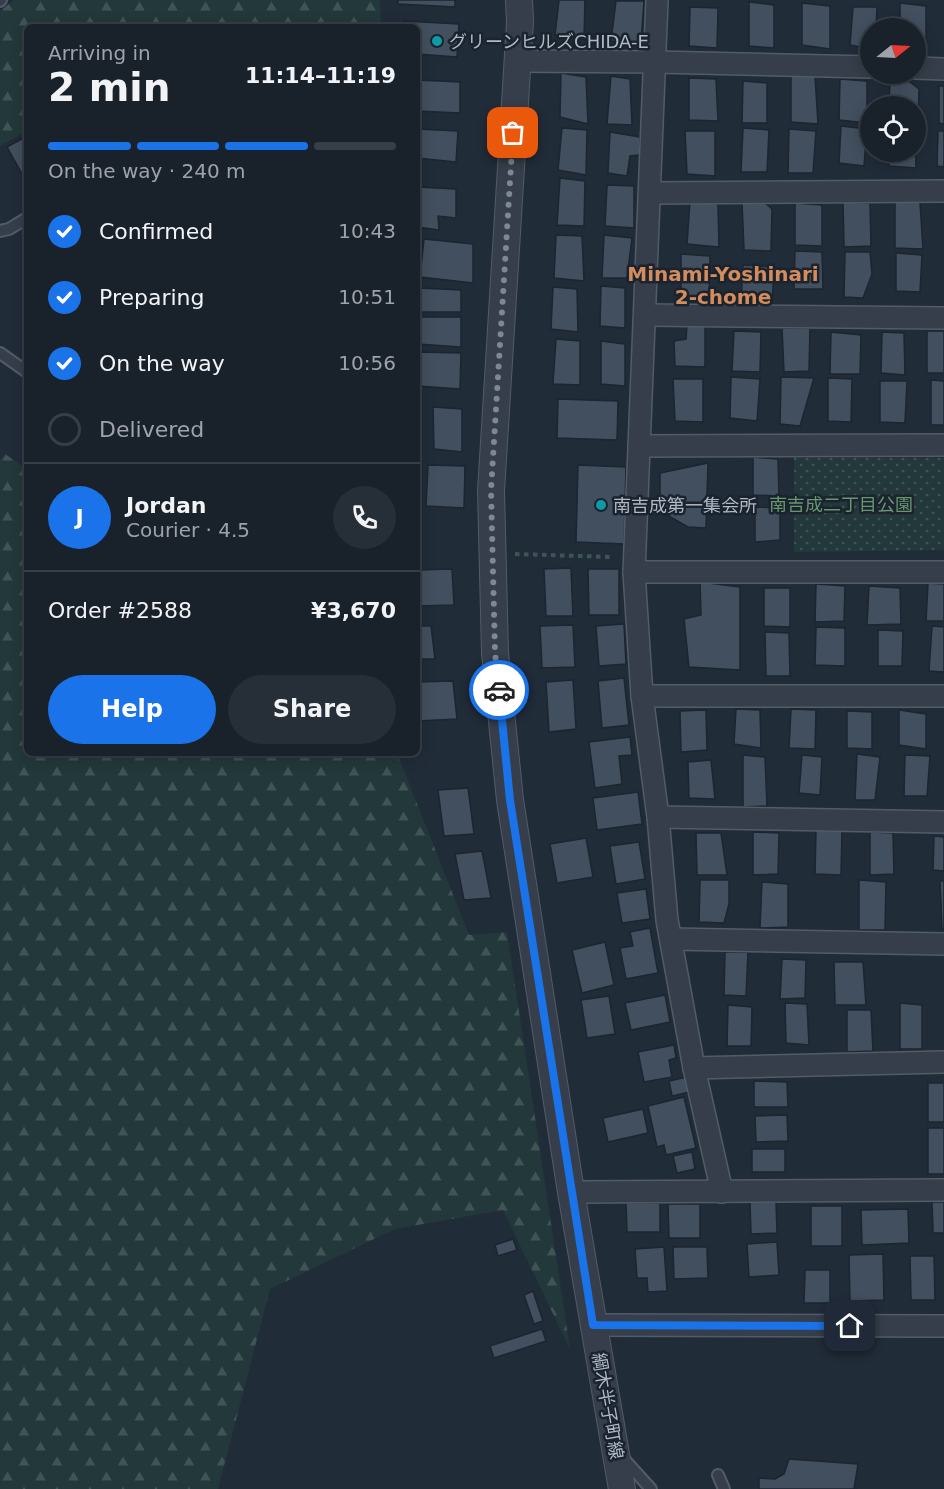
<!DOCTYPE html>
<html lang="en">
<head>
<meta charset="utf-8">
<style>
  body { margin:0; font-family:"DejaVu Sans","Noto Sans JP",sans-serif; background:#262e37; color:#f1f3f6; height:100vh; display:flex; flex-direction:column; font-size:22px; white-space:nowrap }
  * { box-sizing:border-box; margin:0 }
  p { font-size:20px; color:#9fa3a9 }
  .icon { flex:none; width:33px; height:33px; fill:none; stroke:currentColor; stroke-width:2; stroke-linecap:round; stroke-linejoin:round }
  .map { position:relative; flex:1; overflow:hidden }
  .drawer { position:absolute; left:24px; top:24px; width:396px; height:732px; display:flex; flex-direction:column; background:#19212b; border-radius:9px; box-shadow:0 3px 15px #0003,0 0 0 2px #373e47 }
  .drawer>* { flex:none }
  .needle { width:39px; rotate:72deg }
  .tools { position:absolute; left:860px; top:18px; display:grid; gap:12px }
  .tools a { display:grid; place-items:center; width:66px; height:66px; border-radius:50%; background:#19212b; box-shadow:0 3px 15px #0003,0 0 0 2px #373e47; font-size:30px }
  .pin { position:absolute; display:grid; place-items:center; width:51px; height:51px; color:#fff; margin:-26px; border-radius:12px; box-shadow:0 3px 9px #0006 }
  .courier { position:absolute; display:grid; place-items:center; width:60px; height:60px; margin:-30px; border:4px solid #1a73e8; border-radius:50%; background:#fff; color:#222; box-shadow:0 2px 8px #0007 }
  .headline em { font-style:normal; font-weight:700 }
  .headline div { display:flex; flex-direction:column-reverse }
  .headline { display:flex; align-items:center; justify-content:space-between; height:102px; padding:0 24px }
  h1 { font-size:39px; font-weight:700; line-height:45px }
  .bar { display:grid; grid-template-columns:repeat(4,1fr); gap:9px 6px; align-content:center; height:72px; padding:0 24px }
  .bar i { height:8px; border-radius:4px; background:#373e47 }
  .bar .active { background:#1a73e8 }
  .bar p { grid-column:span 4 }
  .line { display:flex; align-items:center; gap:15px; padding:0 24px; border-top:2px solid #373e47 }
  .line div { flex:1 }
  .round { display:grid; place-items:center; flex:none; width:63px; height:63px; border-radius:32px; background:#262e37 }
  ol { padding:0 24px; list-style:none }
  li { display:flex; align-items:center; gap:18px; height:66px }
  li p { margin-inline-start:auto }
  li .icon { padding:6px; border-radius:50%; background:#1a73e8; color:#fff; stroke-width:4 }
  li:last-child { color:#9fa3a9 }
  li i { width:33px; height:33px; border:3px solid #373e47; border-radius:50% }
  .cta { display:flex; gap:12px; margin-top:auto; padding:12px 24px }
  .cta a { flex:1; height:69px; border-radius:36px; background:#1a73e8; color:#fff; font-size:24px; font-weight:700; line-height:69px; text-align:center }
  .cta a+a { background:#262e37; color:#f1f3f6 }
  .map>svg:first-child { display:block }
  .forest { fill:url(#forest-firs) }
  .park { fill:url(#park-dots) }
  .building { fill:#424f5e; stroke:#1c2530; stroke-width:1.5 }
  .lines { fill:none; stroke-linecap:round; stroke-linejoin:round }
  .service-casing { stroke:#525c67; stroke-width:14 }
  .minor-casing { stroke:#525c67; stroke-width:24 }
  .tertiary-casing { stroke:#525c67; stroke-width:28 }
  .path { stroke:#3e5455; stroke-width:4; stroke-dasharray:4.5 4.5; stroke-linecap:butt }
  .service { stroke:#353e4a; stroke-width:10 }
  .minor { stroke:#353e4a; stroke-width:21 }
  .tertiary { stroke:#353e4a; stroke-width:26 }
  .done { stroke:#7d8895; stroke-width:6; stroke-dasharray:0 10.8 }
  .route { stroke:#1a73e8; stroke-width:8 }
  .culture-dot { fill:#0f9aa8; stroke:#1a232e; stroke-width:2 }
  .labels { text-anchor:middle; dominant-baseline:central; stroke-width:5; stroke-linejoin:round; paint-order:stroke }
  .poi-label { font-size:18px; fill:#afb9c6; stroke:#1a232e; text-anchor:start }
  .park-label { font-size:18px; fill:#669770; stroke:#1a232e }
  .street-label { font-size:18px; fill:#afb9c6; stroke:#1a232e }
  .neighbourhood-label { font-size:20px; font-weight:bold; fill:#d48c5c; stroke:#1a232e }
</style>
</head>
<body>
<div class="map">
<svg width="944" height="1489" viewBox="0 0 944 1489">
  <defs>
    <pattern id="forest-firs" width="22" height="20" patternUnits="userSpaceOnUse" patternTransform="scale(1.5)"><rect width="22" height="20" fill="#23383a"/><path d="M5 1l3.5 6h-7zM16 11l3.5 6h-7z" fill="#405355"/></pattern>
    <pattern id="park-dots" width="8" height="8" patternUnits="userSpaceOnUse" patternTransform="scale(1.5)"><rect width="8" height="8" fill="#23383a"/><path d="M2 2h.1M6 6h.1" fill="none" stroke="#405355" stroke-width="1.8" stroke-linecap="round"/></pattern>
  </defs>
  <rect width="100%" height="100%" fill="#212c39"/>
  <!-- forest -->
  <g class="forest">
    <polygon points="14,0 380,0 381,27 27,27 27,131 0,146 0,11"/>
    <polygon points="5,454 27,469 27,753 397,753 469,935 507,932 570,1349 503,1210 395,1229 270,1289 218,1489 0,1489 0,460"/>
  </g>
  <!-- park -->
  <polygon class="park" points="794,458 944,458 944,550 794,552"/>
  <!-- building -->
  <g class="building">
    <polygon points="398,0 455,0 455,7 398,4"/>
    <polygon points="559,0 585,0 584,39 555,35"/>
    <polygon points="616,1 644,1 641,43 611,41"/>
    <polygon points="749,2 774,5 774,48 749,46"/>
    <polygon points="802,3 830,6 830,49 802,45"/>
    <polygon points="900,3 926,6 926,49 915,49 915,28 900,28"/>
    <polygon points="690,7 718,8 717,48 689,46"/>
    <polygon points="853,7 877,7 876,28 870,28 870,49 850,45"/>
    <polygon points="404,21 459,24 457,57 417,54 417,27 404,27"/>
    <polygon points="561,73 586,77 588,124 560,117"/>
    <polygon points="791,75 815,76 818,124 791,122"/>
    <polygon points="611,76 630,79 632,125 607,124"/>
    <polygon points="689,78 716,79 718,121 689,120"/>
    <polygon points="840,79 867,81 867,123 839,120"/>
    <polygon points="890,79 910,82 919,89 918,124 915,124 915,106 889,106"/>
    <polygon points="417,80 460,82 460,113 417,111"/>
    <polygon points="743,81 767,83 767,123 742,123"/>
    <polygon points="939,86 944,86 944,124 939,123"/>
    <polygon points="841,126 867,129 864,166 839,163"/>
    <polygon points="562,128 587,130 586,175 558,170"/>
    <polygon points="743,128 769,130 767,172 741,172"/>
    <polygon points="417,129 458,131 456,162 417,158"/>
    <polygon points="789,129 816,131 813,173 788,173"/>
    <polygon points="685,131 715,131 715,176 687,174"/>
    <polygon points="938,131 944,131 944,167 937,166"/>
    <polygon points="610,132 640,137 640,155 630,156 627,176 608,173"/>
    <polygon points="915,133 916,168 889,166 890,152 915,152"/>
    <polygon points="27,136 27,180 26,181 7,147"/>
    <polygon points="560,178 585,181 584,226 557,225"/>
    <polygon points="607,185 634,186 634,228 605,226"/>
    <polygon points="417,187 456,189 456,218 438,216 439,230 417,227"/>
    <polygon points="690,201 718,204 719,247 687,244"/>
    <polygon points="763,201 772,209 771,251 744,250 742,202"/>
    <polygon points="895,201 920,202 923,249 895,248"/>
    <polygon points="843,202 870,203 871,246 844,247"/>
    <polygon points="795,203 822,205 822,246 795,245"/>
    <polygon points="556,235 582,236 584,281 554,278"/>
    <polygon points="604,235 632,238 627,278 602,278"/>
    <polygon points="424,239 473,244 473,283 420,277"/>
    <polygon points="795,251 822,252 823,289 794,289"/>
    <polygon points="845,252 870,252 872,274 863,298 844,297"/>
    <polygon points="896,253 922,255 920,292 896,291"/>
    <polygon points="681,254 710,256 709,299 681,298"/>
    <polygon points="743,265 774,267 772,307 741,302"/>
    <polygon points="601,286 625,288 625,328 600,326"/>
    <polygon points="553,287 577,289 578,332 551,329"/>
    <polygon points="419,288 461,290 461,312 418,312"/>
    <polygon points="417,317 461,317 461,347 417,344"/>
    <polygon points="687,324 705,326 705,367 675,366 674,341 686,339"/>
    <polygon points="782,328 810,328 809,371 784,372"/>
    <polygon points="734,331 761,332 760,372 732,371"/>
    <rect x="927" y="331" width="17" height="42"/>
    <polygon points="831,332 861,335 860,374 830,374"/>
    <polygon points="882,332 904,333 905,375 881,373"/>
    <polygon points="556,339 580,341 580,385 553,384"/>
    <polygon points="601,341 625,344 625,386 601,384"/>
    <polygon points="417,352 461,353 460,389 417,386"/>
    <polygon points="731,377 760,379 757,421 730,418"/>
    <polygon points="781,377 814,378 800,426 780,424"/>
    <polygon points="828,378 852,379 851,422 828,421"/>
    <polygon points="673,379 703,379 703,422 675,421"/>
    <polygon points="931,380 944,381 944,425 931,425"/>
    <polygon points="880,381 907,381 905,423 880,422"/>
    <polygon points="558,399 618,401 617,440 557,438"/>
    <polygon points="433,407 462,409 462,452 434,449"/>
    <polygon points="753,457 778,459 779,496 753,495"/>
    <polygon points="708,463 706,528 688,527 660,511 660,473"/>
    <polygon points="428,465 465,466 464,508 426,506"/>
    <polygon points="578,465 626,467 624,544 576,542"/>
    <polygon points="755,507 780,508 780,540 755,542"/>
    <polygon points="571,568 573,616 546,616 544,569"/>
    <polygon points="452,569 454,605 417,606 417,570"/>
    <polygon points="588,569 619,569 619,615 589,615"/>
    <polygon points="700,582 740,587 740,670 689,667 684,619 701,615"/>
    <polygon points="928,583 944,584 944,621 926,621"/>
    <polygon points="816,584 845,586 844,621 815,622"/>
    <polygon points="869,586 900,588 901,624 867,625"/>
    <polygon points="764,588 790,588 790,627 764,626"/>
    <polygon points="624,624 626,664 599,666 596,626"/>
    <polygon points="573,625 575,667 542,668 540,626"/>
    <polygon points="417,626 431,626 435,659 417,659"/>
    <polygon points="932,626 944,627 944,672 929,671"/>
    <polygon points="816,627 845,628 845,666 815,665"/>
    <polygon points="878,630 903,631 902,666 878,666"/>
    <polygon points="765,632 789,633 790,676 766,676"/>
    <polygon points="624,678 629,725 602,728 598,681"/>
    <polygon points="573,680 576,729 549,732 546,682"/>
    <polygon points="453,681 457,719 417,721 417,682"/>
    <polygon points="736,709 760,710 761,748 734,744"/>
    <polygon points="791,709 816,710 815,749 789,748"/>
    <polygon points="706,710 707,750 681,752 680,711"/>
    <polygon points="899,710 926,714 926,749 899,745"/>
    <polygon points="847,711 872,712 872,749 847,748"/>
    <polygon points="630,737 632,755 619,756 622,784 595,788 589,742"/>
    <polygon points="857,754 880,757 875,800 855,800"/>
    <polygon points="743,755 765,757 767,806 743,807"/>
    <polygon points="802,755 822,757 820,795 799,793"/>
    <polygon points="905,755 930,756 927,796 904,796"/>
    <polygon points="711,760 715,799 689,798 688,762"/>
    <polygon points="468,788 474,834 444,836 438,790"/>
    <polygon points="638,792 642,824 597,830 593,798"/>
    <polygon points="816,830 842,831 841,875 815,874"/>
    <polygon points="753,832 779,833 778,874 753,875"/>
    <polygon points="870,832 893,833 894,874 870,875"/>
    <polygon points="696,833 721,833 727,875 697,875"/>
    <polygon points="934,836 944,837 944,871 933,870"/>
    <polygon points="586,838 593,877 557,883 550,844"/>
    <polygon points="639,842 645,879 616,884 610,846"/>
    <polygon points="482,851 491,898 464,900 455,854"/>
    <polygon points="700,880 729,880 729,904 724,923 699,922"/>
    <polygon points="859,880 886,882 885,930 859,930"/>
    <polygon points="940,881 944,881 944,929 942,929"/>
    <polygon points="762,882 788,884 788,927 760,928"/>
    <polygon points="646,889 650,919 622,923 617,893"/>
    <polygon points="650,928 658,973 626,979 620,948 633,946 630,932"/>
    <polygon points="605,942 614,985 582,993 572,950"/>
    <polygon points="725,952 748,952 746,996 724,995"/>
    <polygon points="782,959 806,960 805,998 780,999"/>
    <polygon points="834,962 863,962 866,1005 835,1005"/>
    <polygon points="665,995 670,1022 631,1030 625,1003"/>
    <polygon points="609,996 615,1034 587,1038 581,1000"/>
    <polygon points="785,1003 807,1004 809,1045 786,1043"/>
    <polygon points="900,1003 922,1005 922,1049 900,1049"/>
    <polygon points="728,1005 752,1007 751,1046 727,1046"/>
    <polygon points="847,1010 871,1010 873,1051 847,1052"/>
    <polygon points="674,1045 676,1058 669,1060 672,1077 644,1082 638,1052"/>
    <polygon points="687,1077 690,1092 672,1096 669,1081"/>
    <polygon points="754,1081 787,1082 788,1107 754,1107"/>
    <rect x="928" y="1083" width="16" height="39"/>
    <polygon points="684,1097 696,1148 666,1155 664,1145 657,1147 648,1106"/>
    <polygon points="643,1109 648,1133 608,1142 603,1118"/>
    <polygon points="787,1115 788,1141 756,1142 755,1116"/>
    <rect x="928" y="1128" width="16" height="46"/>
    <rect x="752" y="1149" width="33" height="23"/>
    <polygon points="692,1152 695,1169 677,1173 673,1156"/>
    <polygon points="776,1201 777,1233 751,1234 750,1202"/>
    <polygon points="932,1202 944,1202 944,1233 933,1233"/>
    <polygon points="626,1203 660,1203 660,1232 627,1232"/>
    <polygon points="668,1204 700,1204 700,1238 669,1238"/>
    <rect x="811" y="1206" width="31" height="40"/>
    <polygon points="908,1209 909,1243 862,1245 861,1210"/>
    <polygon points="513,1239 517,1250 498,1256 495,1245"/>
    <polygon points="777,1242 779,1275 749,1277 747,1244"/>
    <polygon points="664,1247 667,1291 648,1292 647,1278 637,1278 635,1249"/>
    <polygon points="673,1247 707,1247 708,1278 674,1279"/>
    <polygon points="883,1254 884,1300 850,1301 849,1255"/>
    <polygon points="910,1256 934,1256 935,1300 911,1300"/>
    <polygon points="805,1270 830,1270 830,1303 804,1303"/>
    <polygon points="533,1291 543,1321 534,1324 524,1295"/>
    <polygon points="542,1329 546,1341 494,1358 490,1346"/>
    <polygon points="789,1459 858,1464 854,1489 857,1489 759,1489 759,1478 775,1479 784,1474"/>
  </g>
  <g class="lines">
    <!-- service casing -->
    <g class="service-casing">
      <g id="service">
        <polyline points="0,1 1,0"/>
        <polyline points="0,231 9,229 27,218"/>
        <polyline points="0,353 27,372"/>
        <polyline points="622,1457 651,1489"/>
        <polyline points="718,1475 724,1489"/>
      </g>
    </g>
    <!-- minor casing -->
    <g class="minor-casing">
      <g id="minor">
        <polyline points="657,0 634,572 642,696 658,817 667,920 694,1068 722,1192"/>
        <polyline points="517,61 656,62 870,67"/>
        <polyline points="915,68 944,69"/>
        <polyline points="650,193 944,191"/>
        <polyline points="645,315 944,318"/>
        <polyline points="639,446 944,445"/>
        <polyline points="634,572 944,572"/>
        <polyline points="642,696 944,696"/>
        <polyline points="658,817 944,822"/>
        <polyline points="671,939 944,944"/>
        <polyline points="694,1068 944,1062"/>
        <polyline points="571,1192 944,1190"/>
        <polyline points="593,1325 944,1326"/>
      </g>
    </g>
    <!-- tertiary casing -->
    <g class="tertiary-casing">
      <polyline id="tertiary" points="519,0 520,22 491,491 495,653 510,800 571,1192 622,1489"/>
    </g>
    <!-- path -->
    <polyline class="path" points="515,554 612,557"/>
    <!-- service -->
    <use href="#service" class="service"/>
    <!-- minor -->
    <use href="#minor" class="minor"/>
    <!-- tertiary -->
    <use href="#tertiary" class="tertiary"/>
  </g>
  <g class="lines">
    <!-- done -->
    <polyline class="done" points="499,690 495,653 491,490 513,133"/>
    <!-- route -->
    <polyline class="route" points="499,690 510,800 593,1325 850,1326"/>
  </g>
  <!-- markers -->
  <g class="culture-dot">
    <circle cx="437" cy="41" r="6"/>
    <circle cx="601" cy="505" r="6"/>
  </g>
  <g class="labels">
    <!-- poi labels -->
    <g class="poi-label">
      <text x="449" y="41">グリーンヒルズCHIDA-E</text>
      <text x="613" y="505">南吉成第一集会所</text>
    </g>
    <!-- park labels -->
    <g class="park-label">
      <text x="841" y="504">南吉成二丁目公園</text>
    </g>
    <!-- street labels -->
    <g class="street-label">
      <text transform="translate(608 1406) rotate(80)">綱木半子町線</text>
    </g>
    <!-- neighbourhood labels -->
    <g class="neighbourhood-label">
      <text x="723" y="274">Minami-Yoshinari<tspan x="723" dy="23">2-chome</tspan></text>
    </g>
  </g>
</svg>
<div class="tools">
<a><svg class="needle" viewBox="-14 -14 28 28"><path d="M0-13l5 13h-10z" fill="#e53935"/><path d="M0 13l5-13h-10z" fill="#9fa3a9"/></svg></a>
<a><svg class="icon" aria-label="locate" viewBox="0 0 24 24"><circle cx="12" cy="12" r="6"/><path d="M12 2v4M12 18v4M2 12h4M18 12h4"/></svg></a>
</div>
<div class="pin" style="left:513px;top:133px;background:#ea580c"><svg class="icon" aria-label="bag" viewBox="0 0 24 24"><path d="M5 8h14l-1 12H6zM9 8a3 3 0 0 1 6 0"/></svg></div>
<div class="pin" style="left:850px;top:1326px;background:#1f2937"><svg class="icon" aria-label="home" viewBox="0 0 24 24"><path d="M3 11l9-7 9 7M6 9v11h12V9"/></svg></div>
<div class="courier" style="left:499px;top:690px"><svg class="icon" aria-label="car" viewBox="0 0 24 24"><path d="M5 17H2v-5l4-1 3-4h7l3 4 3 1v5h-3M9 17h6M6 11h13"/><circle cx="7" cy="17" r="2"/><circle cx="17" cy="17" r="2"/></svg></div>
<section class="drawer">
<div class="headline"><div><h1>2 min</h1><p>Arriving in</p></div><em>11:14–11:19</em></div>
<div class="bar"><i class="active"></i><i class="active"></i><i class="active"></i><i></i><p>On the way · 240 m</p></div>
<ol>
<li><svg class="icon" aria-label="check" viewBox="0 0 24 24"><path d="M5 12l5 5 9-10"/></svg>Confirmed<p>10:43</p></li>
<li><svg class="icon" aria-label="check" viewBox="0 0 24 24"><path d="M5 12l5 5 9-10"/></svg>Preparing<p>10:51</p></li>
<li><svg class="icon" aria-label="check" viewBox="0 0 24 24"><path d="M5 12l5 5 9-10"/></svg>On the way<p>10:56</p></li>
<li><i></i>Delivered</li>
</ol>
<div class="line" style="height:108px"><b class="round" style="background:#1a73e8;color:#fff">J</b><div><b>Jordan</b><p>Courier · 4.5</p></div><a class="round"><svg class="icon" aria-label="phone" viewBox="0 0 24 24"><path d="M5 4h4l2 5-3 2q2 4 5 5l2-3 5 2v4C11 20 4 13 5 4z"/></svg></a></div>
<div class="line" style="height:78px"><div>Order #2588</div><b>¥3,670</b></div>
<div class="cta"><a>Help</a><a>Share</a></div>
</section>
</div>
</body>
</html>
